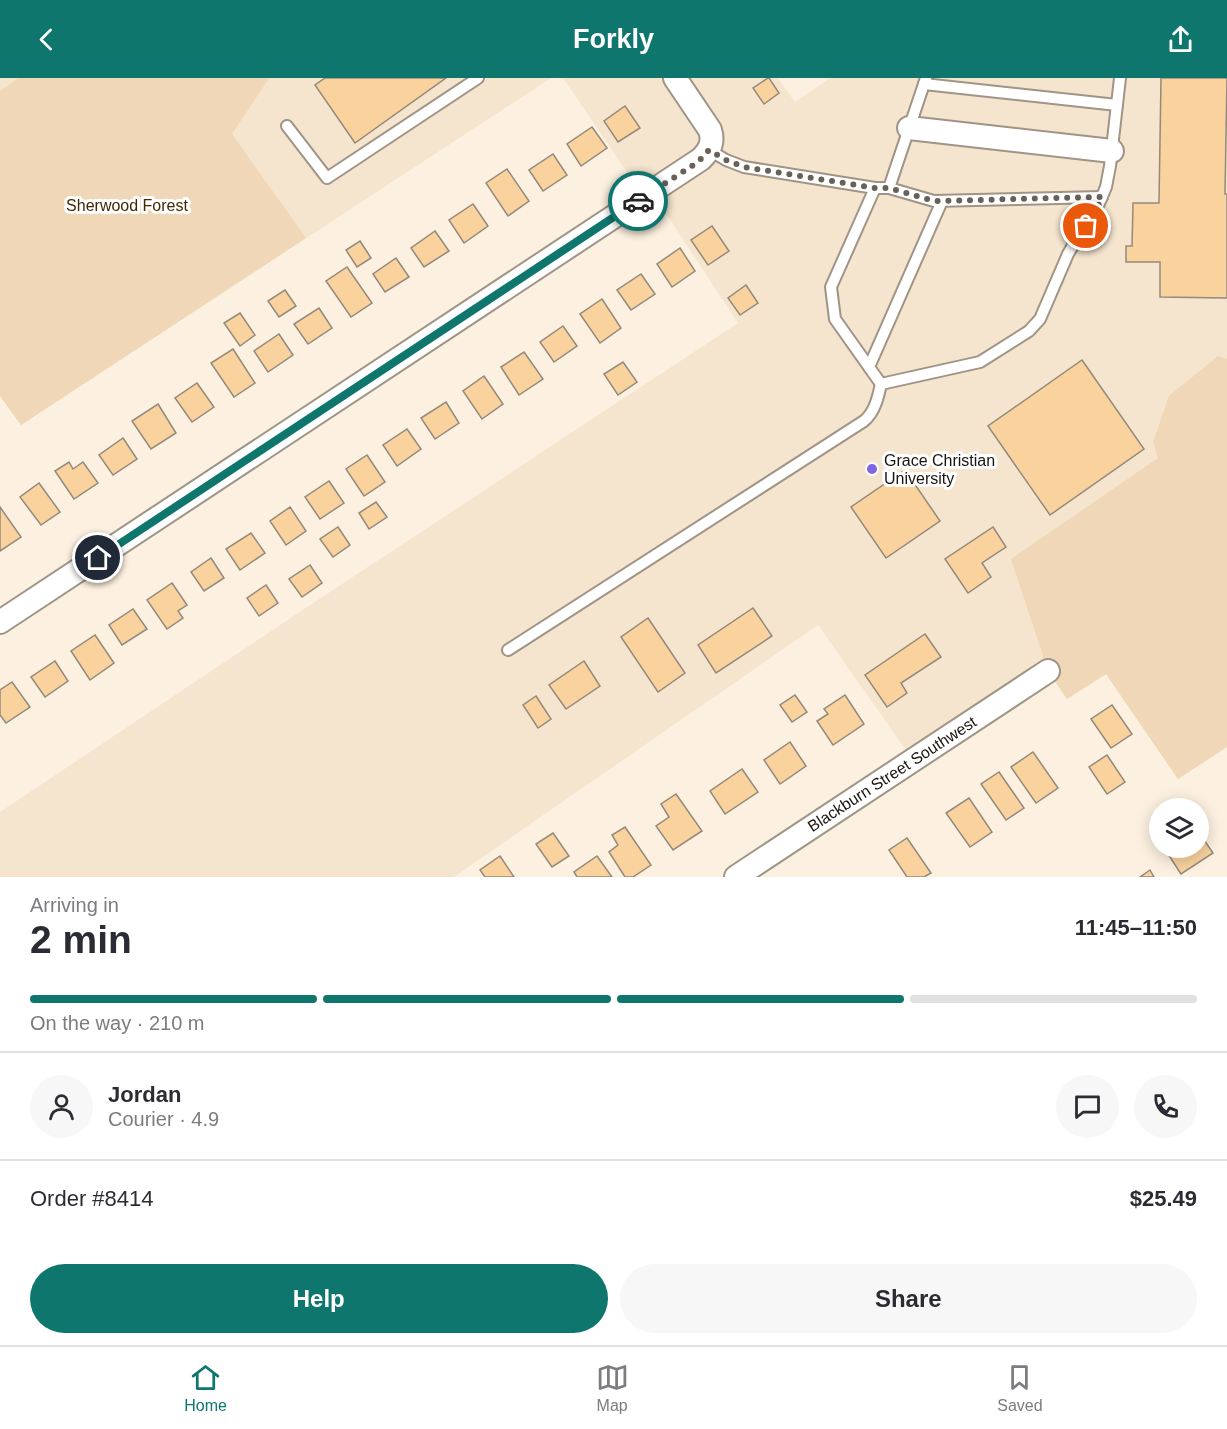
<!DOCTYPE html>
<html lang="en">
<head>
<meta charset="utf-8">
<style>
  body { margin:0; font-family:Helvetica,sans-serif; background:#f7f7f7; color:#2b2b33; height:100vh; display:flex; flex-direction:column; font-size:22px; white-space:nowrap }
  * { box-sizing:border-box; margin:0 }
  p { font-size:20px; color:#7c7c81 }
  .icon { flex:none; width:33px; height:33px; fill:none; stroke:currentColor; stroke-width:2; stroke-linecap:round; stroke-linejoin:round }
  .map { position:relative; height:799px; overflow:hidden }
  .sheet { display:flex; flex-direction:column; background:#fff; flex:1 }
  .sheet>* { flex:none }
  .tools { position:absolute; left:1149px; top:720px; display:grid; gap:12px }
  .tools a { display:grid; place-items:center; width:60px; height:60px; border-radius:50%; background:#fff; box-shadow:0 3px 15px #0003; font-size:30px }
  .pin { position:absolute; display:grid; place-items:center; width:51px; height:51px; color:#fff; margin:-26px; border:3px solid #fff; border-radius:50%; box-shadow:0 2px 6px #0007 }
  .courier { position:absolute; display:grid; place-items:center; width:60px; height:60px; margin:-30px; border:4px solid #0f766e; border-radius:50%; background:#fff; color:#222; box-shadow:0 2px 8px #0007 }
  .head em { font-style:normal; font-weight:800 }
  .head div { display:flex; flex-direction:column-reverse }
  .head { display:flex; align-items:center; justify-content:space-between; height:102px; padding:0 30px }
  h1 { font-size:39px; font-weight:800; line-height:45px }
  .bar { display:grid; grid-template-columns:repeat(4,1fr); gap:9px 6px; align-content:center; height:72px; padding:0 30px }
  .bar i { height:8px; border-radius:4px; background:#e1e1e2 }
  .bar .selected { background:#0f766e }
  .bar p { grid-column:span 4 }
  .line { display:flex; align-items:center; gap:15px; padding:0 30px; border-top:2px solid #e1e1e2 }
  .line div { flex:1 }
  .round { display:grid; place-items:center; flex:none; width:63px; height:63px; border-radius:32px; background:#f7f7f7 }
  .primary-button { display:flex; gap:12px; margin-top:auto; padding:12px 30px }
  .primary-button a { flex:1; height:69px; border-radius:36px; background:#0f766e; color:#fff; font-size:24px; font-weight:800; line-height:69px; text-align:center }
  .primary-button a+a { background:#f7f7f7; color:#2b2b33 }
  header { display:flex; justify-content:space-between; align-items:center; height:78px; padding:0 30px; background:#0f766e; color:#fff; font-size:27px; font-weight:800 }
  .tab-bar { display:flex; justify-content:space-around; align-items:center; height:84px; border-top:2px solid #e1e1e2; background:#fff; font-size:16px; color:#7c7c81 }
  .tab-bar a { display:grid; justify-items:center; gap:3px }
  .tab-bar .selected { color:#0f766e }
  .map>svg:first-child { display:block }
  .built { fill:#f5e5ce }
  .green { fill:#efd7b7 }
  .building { fill:#f9d29e; stroke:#94897b; stroke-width:1.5 }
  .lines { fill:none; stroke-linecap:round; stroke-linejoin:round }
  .service-casing { stroke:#9f9485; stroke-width:14 }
  .minor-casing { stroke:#9f9485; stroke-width:26 }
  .service { stroke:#fff; stroke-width:10 }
  .minor { stroke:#fff; stroke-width:22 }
  .done { stroke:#686158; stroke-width:6; stroke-dasharray:0 10.8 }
  .route { stroke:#0f766e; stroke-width:8 }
  .poi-dot { fill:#7f66e1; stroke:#fff; stroke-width:2 }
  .labels { text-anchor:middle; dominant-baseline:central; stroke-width:6; stroke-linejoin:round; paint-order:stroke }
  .park-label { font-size:16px; fill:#402800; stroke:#fff }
  .poi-label { font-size:16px; fill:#18140f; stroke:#fff; text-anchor:start }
  .street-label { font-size:16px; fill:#18140f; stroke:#fff }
</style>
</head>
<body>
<header><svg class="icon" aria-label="back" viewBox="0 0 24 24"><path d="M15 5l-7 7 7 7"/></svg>Forkly<svg class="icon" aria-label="share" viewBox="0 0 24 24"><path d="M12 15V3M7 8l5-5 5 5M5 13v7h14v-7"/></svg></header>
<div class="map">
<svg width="1227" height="799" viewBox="0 0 1227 799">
  <rect width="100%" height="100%" fill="#fcf0e0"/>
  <!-- built -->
  <g class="built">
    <polygon points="0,0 551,0 21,347 0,318"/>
    <polygon points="563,0 778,0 795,24 830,0 1227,0 1227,669 1178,701 1106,596 1067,621 1048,593 913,682 818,547 454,799 0,799 0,734 295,537 738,245 652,114 644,119"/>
  </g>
  <!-- green -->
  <g class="green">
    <polygon points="18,0 269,0 232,56 306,160 21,347 0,318 0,13"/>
    <polygon points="1218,278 1227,281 1227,669 1178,701 1106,596 1067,621 1048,593 1011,481 1158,380 1153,364 1169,318"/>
  </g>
  <!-- building -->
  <g class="building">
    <polygon points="325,0 446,0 355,65 315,7"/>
    <polygon points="768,0 769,0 779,15 764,26 753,10"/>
    <polygon points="1161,0 1227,0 1225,116 1227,116 1227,220 1160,219 1160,184 1126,184 1126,168 1132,168 1133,125 1159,125"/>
    <polygon points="625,28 640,50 618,64 604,43"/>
    <polygon points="592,49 607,70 581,88 567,66"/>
    <polygon points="553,76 567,97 543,113 529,92"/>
    <polygon points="507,91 529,123 508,138 486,105"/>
    <polygon points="473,126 488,148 464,165 449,142"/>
    <polygon points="712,148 729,173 708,187 691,162"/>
    <polygon points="435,153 449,173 424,189 411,170"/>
    <polygon points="360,163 371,180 357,189 346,172"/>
    <polygon points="680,170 695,193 672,209 657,186"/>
    <polygon points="396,180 409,199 385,214 373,196"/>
    <polygon points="347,189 372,225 351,239 326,203"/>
    <polygon points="641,196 655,216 631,232 617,212"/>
    <polygon points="746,207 758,225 740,237 728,220"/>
    <polygon points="285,212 296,228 279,239 268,223"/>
    <polygon points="602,221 621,250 600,265 580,236"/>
    <polygon points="319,230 332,250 308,266 294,246"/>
    <polygon points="240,235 255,257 240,268 224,245"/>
    <polygon points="563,248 577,268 554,284 540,264"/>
    <polygon points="279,256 293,277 268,294 254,273"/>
    <polygon points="233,271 255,305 234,319 211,285"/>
    <polygon points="524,274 543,301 519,317 501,289"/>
    <polygon points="1082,282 1144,371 1050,437 988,348"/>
    <polygon points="623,284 637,304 618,317 604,296"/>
    <polygon points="484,298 503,326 482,341 463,313"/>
    <polygon points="197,305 214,329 192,344 175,320"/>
    <polygon points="446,324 459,345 435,361 421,340"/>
    <polygon points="158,326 176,355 151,371 132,343"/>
    <polygon points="407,351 421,371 397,388 383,367"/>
    <polygon points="123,360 137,381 113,397 99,377"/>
    <polygon points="367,377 385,404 364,418 346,391"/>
    <polygon points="69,384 73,391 83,384 98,405 74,421 55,393"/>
    <polygon points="905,392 940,443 886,480 851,429"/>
    <polygon points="329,403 344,425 320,441 305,419"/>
    <polygon points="39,405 60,434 41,447 20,419"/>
    <polygon points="376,424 387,439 369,451 359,435"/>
    <polygon points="0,429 21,459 0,473"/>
    <polygon points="290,429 306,453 286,467 270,443"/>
    <polygon points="338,449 350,467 333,479 320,461"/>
    <polygon points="993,449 1006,469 982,485 991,499 968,515 945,481"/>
    <polygon points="251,455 265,475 240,492 226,471"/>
    <polygon points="211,480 224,500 204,513 191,494"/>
    <polygon points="310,487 322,505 302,519 289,501"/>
    <polygon points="172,505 187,527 178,533 183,540 167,551 147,522"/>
    <polygon points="266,507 278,525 259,538 247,520"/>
    <polygon points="753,530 772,558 716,595 698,567"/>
    <polygon points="133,531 147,551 122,567 109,547"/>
    <polygon points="648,540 685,595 658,614 621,559"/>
    <polygon points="925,556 941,579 901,605 907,615 887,629 865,597"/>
    <polygon points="95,557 114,585 90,602 71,573"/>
    <polygon points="55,583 68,603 45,619 31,599"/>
    <polygon points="584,583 600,608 566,631 549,607"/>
    <polygon points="12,604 30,629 6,645 0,637 0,612"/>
    <polygon points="795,617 807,634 792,644 780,627"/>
    <polygon points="845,617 864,646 833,667 817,643 828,636 824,631"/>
    <polygon points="536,618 551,641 538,650 523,627"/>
    <polygon points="1112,627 1132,656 1111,670 1091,641"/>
    <polygon points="790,664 806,688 780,706 764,682"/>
    <polygon points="1033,674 1058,710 1036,725 1011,689"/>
    <polygon points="1107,677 1125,704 1107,716 1089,689"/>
    <polygon points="742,691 758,714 725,736 710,713"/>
    <polygon points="999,694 1024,730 1006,742 981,706"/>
    <polygon points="676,716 702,753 673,772 656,748 669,739 661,726"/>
    <polygon points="969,720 992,754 970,769 946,735"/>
    <polygon points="625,749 651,787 633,799 625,799 609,774 618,767 612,757"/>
    <polygon points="1198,753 1213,775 1181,796 1166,773 1171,770 1198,770"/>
    <polygon points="553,755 569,778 552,789 536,766"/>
    <polygon points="907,760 931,795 924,799 907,799 889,772"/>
    <polygon points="500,778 514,799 485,799 480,792"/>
    <polygon points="597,778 612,799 577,799 574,794"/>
    <polygon points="1150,792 1154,799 1140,799"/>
  </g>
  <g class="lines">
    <!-- service casing -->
    <g class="service-casing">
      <g id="service">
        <polyline points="924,6 1117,27"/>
        <polyline points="287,48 327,100 478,0"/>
        <polyline points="709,72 726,82 744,89 875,110 889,110 934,123 1102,119"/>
        <polyline points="875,110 831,209 835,241 881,306"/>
        <polyline points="889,110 926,0"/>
        <polyline points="869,289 942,123"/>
        <path d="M508 572 864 343C875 334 878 319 881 306L980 284 1029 253 1040 241 1068 176 1079 157 1094 137 1106 109 1110 88 1120 0"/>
      </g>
    </g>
    <!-- minor casing -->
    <g class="minor-casing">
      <g id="minor">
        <polyline points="909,50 1112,73"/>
        <path d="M0 544 701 81C710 72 714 64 710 52L675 0"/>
        <polyline points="736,799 1048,593"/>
      </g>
    </g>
    <!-- service -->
    <use href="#service" class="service"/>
    <!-- minor -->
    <use href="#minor" class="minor"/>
  </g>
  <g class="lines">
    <!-- done -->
    <polyline class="done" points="638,123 698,84 709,72 726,82 744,89 875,110 889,110 934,123 1102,119 1094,137 1086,148"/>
    <!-- route -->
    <polyline class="route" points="98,480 638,123"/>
  </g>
  <!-- markers -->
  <circle class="poi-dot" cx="872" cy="391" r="6"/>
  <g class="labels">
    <!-- park labels -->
    <g class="park-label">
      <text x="127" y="127">Sherwood Forest</text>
    </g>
    <!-- poi labels -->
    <g class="poi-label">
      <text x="884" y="382">Grace Christian<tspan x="884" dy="18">University</tspan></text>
    </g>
    <!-- street labels -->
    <g class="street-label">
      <text transform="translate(892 696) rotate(-33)">Blackburn Street Southwest</text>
    </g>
  </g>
</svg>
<div class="tools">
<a><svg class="icon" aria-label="layers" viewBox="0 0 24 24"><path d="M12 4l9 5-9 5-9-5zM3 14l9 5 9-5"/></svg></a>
</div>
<div class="pin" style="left:1086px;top:148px;background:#ea580c"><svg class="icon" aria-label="bag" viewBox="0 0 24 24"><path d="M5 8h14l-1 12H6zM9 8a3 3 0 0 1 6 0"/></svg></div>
<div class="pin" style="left:98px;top:480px;background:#1f2937"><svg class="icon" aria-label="home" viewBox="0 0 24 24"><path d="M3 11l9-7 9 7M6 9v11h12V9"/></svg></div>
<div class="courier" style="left:638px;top:123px"><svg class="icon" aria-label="car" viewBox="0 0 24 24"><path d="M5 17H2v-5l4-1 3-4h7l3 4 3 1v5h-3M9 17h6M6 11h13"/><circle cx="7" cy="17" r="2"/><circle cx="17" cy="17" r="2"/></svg></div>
</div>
<section class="sheet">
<div class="head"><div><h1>2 min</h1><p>Arriving in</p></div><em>11:45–11:50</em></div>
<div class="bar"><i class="selected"></i><i class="selected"></i><i class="selected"></i><i></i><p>On the way · 210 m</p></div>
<div class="line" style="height:108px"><a class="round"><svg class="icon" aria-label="person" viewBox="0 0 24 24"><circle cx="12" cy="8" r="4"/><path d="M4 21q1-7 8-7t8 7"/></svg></a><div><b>Jordan</b><p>Courier · 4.9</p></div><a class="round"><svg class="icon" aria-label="chat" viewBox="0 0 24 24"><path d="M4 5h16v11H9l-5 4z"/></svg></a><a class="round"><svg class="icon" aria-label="phone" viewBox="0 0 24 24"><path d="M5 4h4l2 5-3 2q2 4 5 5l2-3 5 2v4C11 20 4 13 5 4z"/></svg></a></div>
<div class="line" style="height:78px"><div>Order #8414</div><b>$25.49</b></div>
<div class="primary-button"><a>Help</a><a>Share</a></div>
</section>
<nav class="tab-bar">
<a class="selected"><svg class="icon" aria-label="home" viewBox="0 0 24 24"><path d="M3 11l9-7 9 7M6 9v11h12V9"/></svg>Home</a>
<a><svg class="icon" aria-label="map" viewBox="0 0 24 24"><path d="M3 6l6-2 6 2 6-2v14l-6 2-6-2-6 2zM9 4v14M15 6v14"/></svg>Map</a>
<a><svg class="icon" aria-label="saved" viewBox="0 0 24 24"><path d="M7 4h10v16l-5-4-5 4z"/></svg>Saved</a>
</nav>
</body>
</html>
